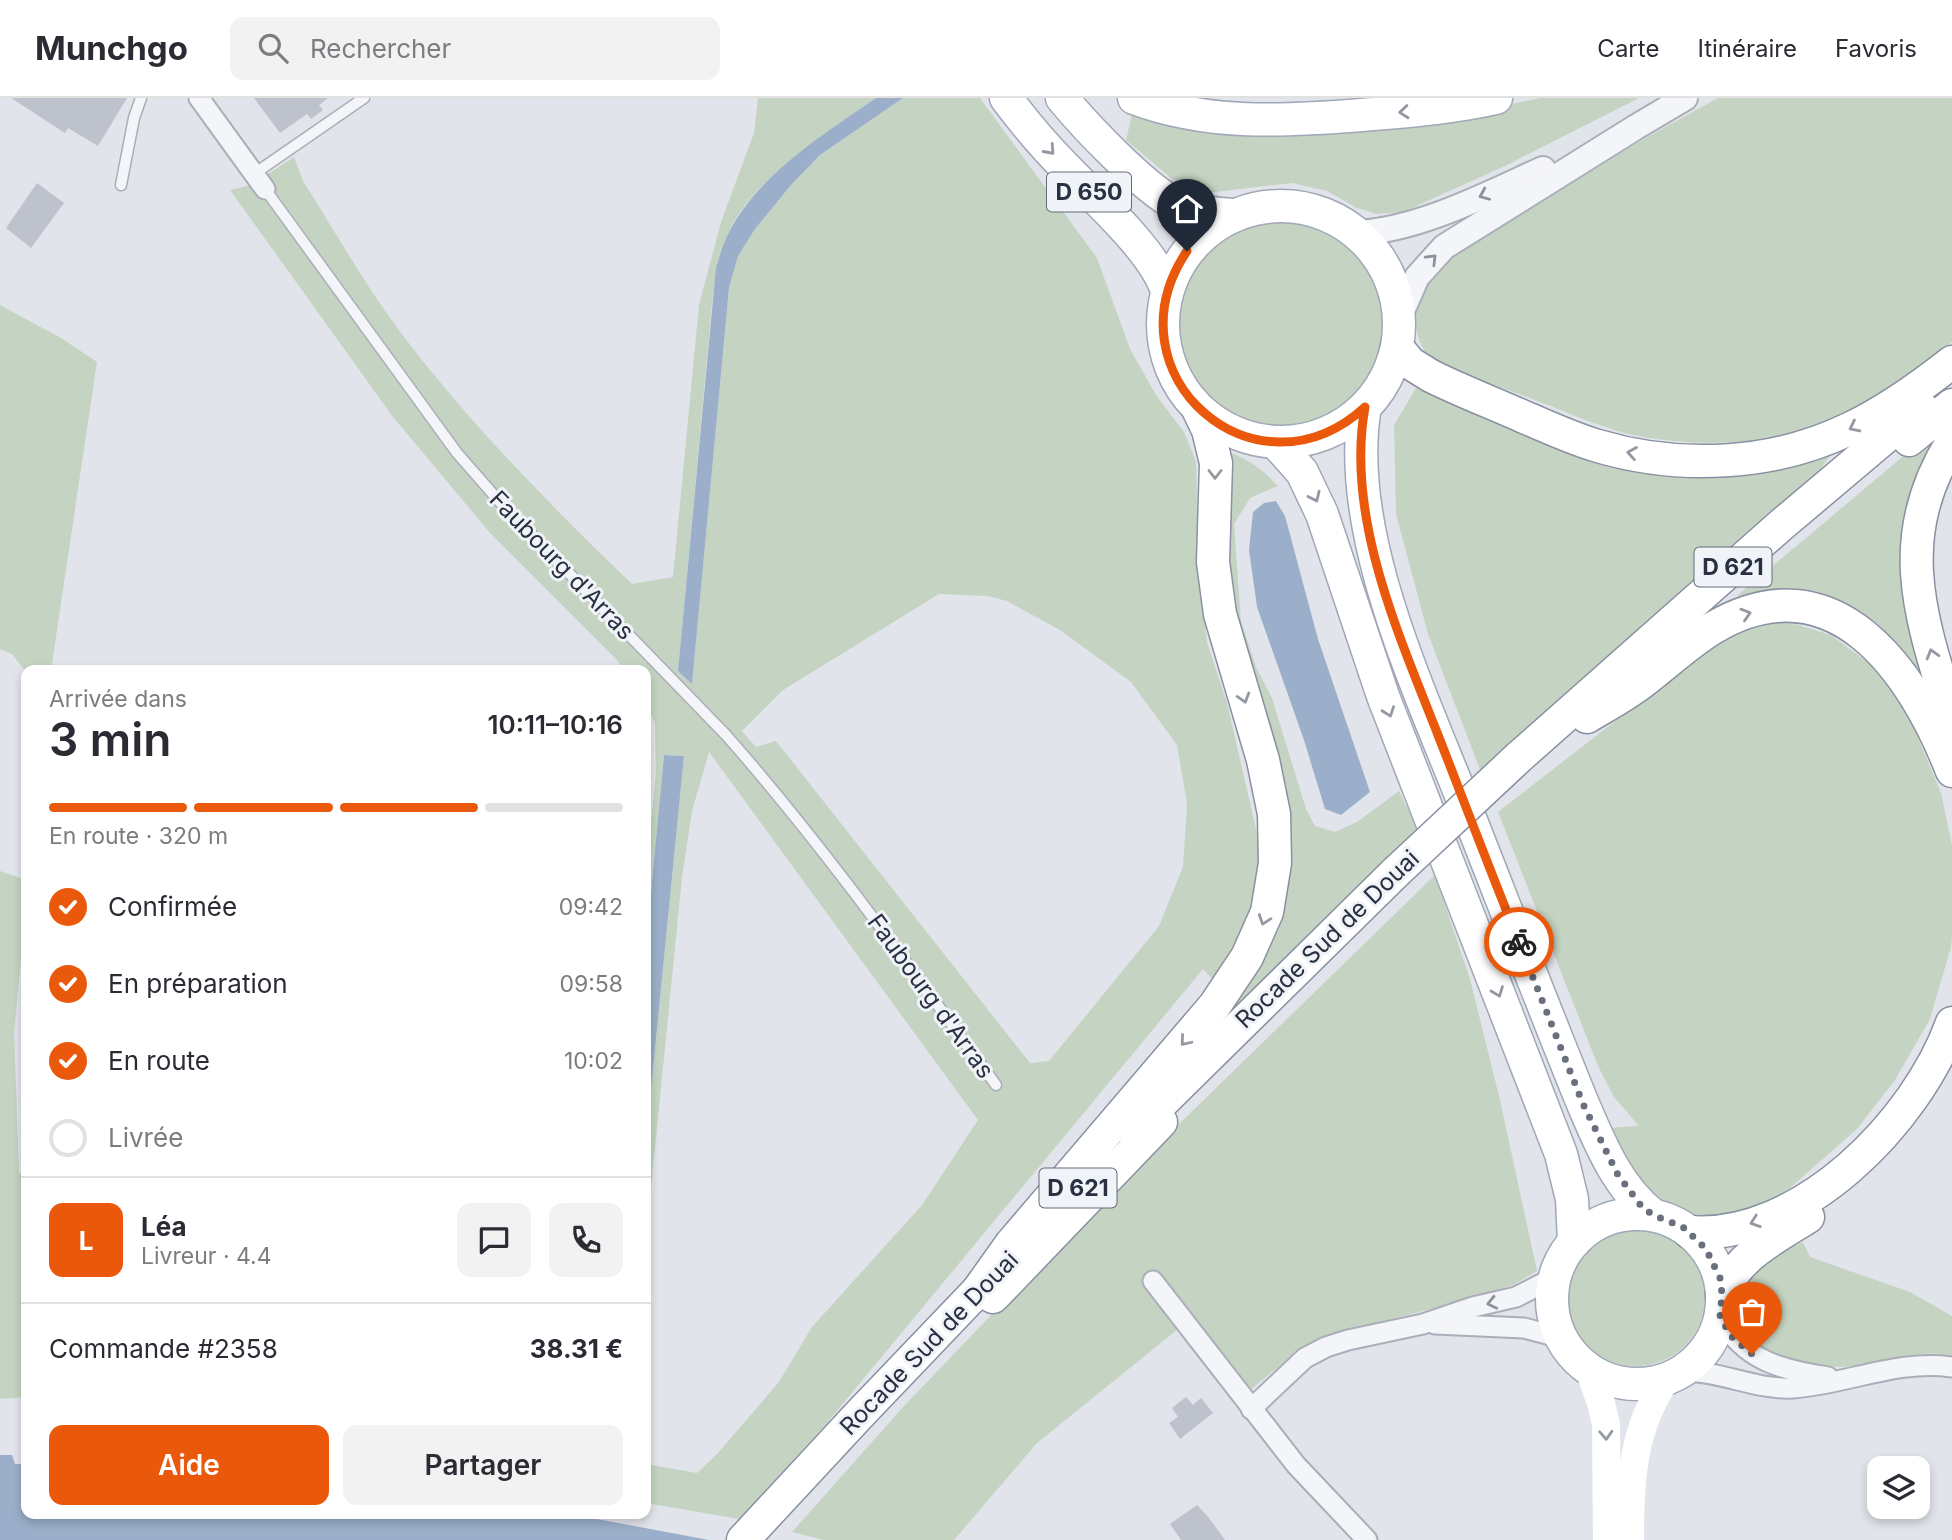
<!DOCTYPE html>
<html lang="fr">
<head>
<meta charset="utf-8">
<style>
  body { margin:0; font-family:Inter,sans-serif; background:#f2f2f3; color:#2b2b33; height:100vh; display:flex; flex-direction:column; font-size:26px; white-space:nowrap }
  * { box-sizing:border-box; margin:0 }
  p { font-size:23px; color:#7c7c81 }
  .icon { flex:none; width:38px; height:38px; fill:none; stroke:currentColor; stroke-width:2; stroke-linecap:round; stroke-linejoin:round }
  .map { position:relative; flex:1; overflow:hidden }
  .details { position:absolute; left:21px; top:567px; width:630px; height:854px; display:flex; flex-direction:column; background:#fff; border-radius:14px; box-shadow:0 4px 10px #0003 }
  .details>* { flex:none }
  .buttons { position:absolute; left:1867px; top:1358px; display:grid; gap:14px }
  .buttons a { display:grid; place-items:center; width:63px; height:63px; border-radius:14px; background:#fff; box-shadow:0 4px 10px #0003; font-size:35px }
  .pin { position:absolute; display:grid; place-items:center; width:60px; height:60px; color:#fff; margin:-72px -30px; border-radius:50% 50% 50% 0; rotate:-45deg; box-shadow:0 0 7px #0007 }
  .pin .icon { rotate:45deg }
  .courier { position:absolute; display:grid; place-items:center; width:70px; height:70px; margin:-35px; border:5px solid #ea580c; border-radius:50%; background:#fff; color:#222; box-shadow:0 2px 9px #0007 }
  .headline em { font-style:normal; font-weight:600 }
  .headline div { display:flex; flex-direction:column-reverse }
  .headline { display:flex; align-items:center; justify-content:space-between; height:119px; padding:0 28px }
  h1 { font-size:46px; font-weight:600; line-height:52px }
  .bar { display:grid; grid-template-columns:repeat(4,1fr); gap:10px 7px; align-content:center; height:84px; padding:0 28px }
  .bar i { height:9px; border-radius:5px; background:#e1e1e2 }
  .bar .current { background:#ea580c }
  .bar p { grid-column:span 4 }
  .line { display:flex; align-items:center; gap:18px; padding:0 28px; border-top:2px solid #e1e1e2 }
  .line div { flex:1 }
  .round { display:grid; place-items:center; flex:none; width:74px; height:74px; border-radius:14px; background:#f2f2f3 }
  ol { padding:0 28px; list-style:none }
  li { display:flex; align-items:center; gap:21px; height:77px }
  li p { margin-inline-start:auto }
  li .icon { padding:7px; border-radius:50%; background:#ea580c; color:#fff; stroke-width:4 }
  li:last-child { color:#7c7c81 }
  li i { width:38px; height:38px; border:4px solid #e1e1e2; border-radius:50% }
  .action { display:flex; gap:14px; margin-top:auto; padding:14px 28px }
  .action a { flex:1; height:80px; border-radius:14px; background:#ea580c; color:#fff; font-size:28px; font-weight:600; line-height:80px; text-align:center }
  .action a+a { background:#f2f2f3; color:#2b2b33 }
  header { display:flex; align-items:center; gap:42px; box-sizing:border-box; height:98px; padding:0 35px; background:#fff; border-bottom:2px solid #e1e1e2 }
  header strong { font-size:33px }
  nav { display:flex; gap:38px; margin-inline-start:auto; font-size:24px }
  .search { width:490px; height:63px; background:#f2f2f3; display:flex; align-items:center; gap:18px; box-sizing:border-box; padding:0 24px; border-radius:14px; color:#7c7c81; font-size:26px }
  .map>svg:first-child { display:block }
  .green { fill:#c5d4c2; fill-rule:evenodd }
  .water { fill:#9bafca }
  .building { fill:#bec2cd }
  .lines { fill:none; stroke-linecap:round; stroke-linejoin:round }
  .service-casing { stroke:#aaaeb8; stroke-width:13 }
  .minor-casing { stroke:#aaaeb8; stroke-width:23 }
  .tertiary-casing { stroke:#aaaeb8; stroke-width:28 }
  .primary-casing { stroke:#a0a7b6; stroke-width:35 }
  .trunk-casing { stroke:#8890a1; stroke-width:35 }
  .service { stroke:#f4f5f8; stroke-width:10 }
  .minor { stroke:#f4f5f8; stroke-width:19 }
  .tertiary { stroke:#f4f5f8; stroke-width:24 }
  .secondary { stroke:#fff; stroke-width:28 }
  .primary { stroke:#fff; stroke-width:32 }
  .trunk { stroke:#fff; stroke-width:32 }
  .trunk-bridge-casing { stroke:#8890a1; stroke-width:35; stroke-linecap:butt }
  .trunk-bridge { stroke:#fff; stroke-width:32 }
  .oneway { stroke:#9498a0 }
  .oneway2 { stroke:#8e929d }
  .done { stroke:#696f7d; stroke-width:7; stroke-dasharray:0 12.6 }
  .route { stroke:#ea580c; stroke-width:9 }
  .labels { text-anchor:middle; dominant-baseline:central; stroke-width:6; stroke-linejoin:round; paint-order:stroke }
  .shield { fill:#f0f3f7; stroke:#656a78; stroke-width:2 }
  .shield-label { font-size:23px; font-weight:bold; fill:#293042 }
  .street-label { font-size:24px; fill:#293042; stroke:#f0f3f7 }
</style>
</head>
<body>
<header>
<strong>Munchgo</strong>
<div class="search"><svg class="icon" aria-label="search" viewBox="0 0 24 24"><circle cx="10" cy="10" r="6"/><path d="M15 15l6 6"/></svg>Rechercher</div>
<nav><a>Carte</a><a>Itinéraire</a><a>Favoris</a></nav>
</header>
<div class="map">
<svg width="1952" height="1442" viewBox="0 0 1952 1442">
  <rect width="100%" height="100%" fill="#e1e4ea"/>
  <!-- green -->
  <g class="green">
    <path d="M758 0H876C829 33 749 83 727 138 717 163 714 189 711 217L678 573 692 585 729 190 738 158 755 131 791 87 820 57 903 0H980L1097 160 1130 251 1156 297 1184 334 1196 363 1198 455 1207 544 1227 605 1259 744 1256 792 1244 827 1215 884 1203 871 826 1326 739 1421 646 1405V1366L697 1375 718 1355 779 1284 812 1229 922 1107 978 1022 709 654 692 713 682 779 646 1140V1042L684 658 664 657 646 847V777L656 675 655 626 646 604V572H625L616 561 490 435 393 319 230 92 251 87 294 59 303 83C335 133 365 187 401 235 470 326 550 407 632 486L673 479 699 207 721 124 754 35ZM939 496 987 498 1007 503 1060 532 1131 584 1177 647 1187 706 1183 769 1159 828 1049 963 1030 965 776 643 756 649 742 633 783 592Z"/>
    <polygon points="1540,0 1639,0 1507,67 1403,114 1377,116 1357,110 1327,93 1292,85 1207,95 1172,81 1126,42 1133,12 1447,20"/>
    <path d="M1718 0H1952V244C1918 270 1885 297 1846 316 1785 347 1709 350 1643 339 1604 332 1568 314 1532 301 1499 288 1465 278 1432 264 1412 240 1409 207 1428 180 1450 150 1487 133 1518 115 1584 75 1650 37 1718 0Z"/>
    <circle cx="1281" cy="226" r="103"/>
    <polygon points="0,207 61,240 97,264 51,572 26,572 26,574 12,556 0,551"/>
    <polygon points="1416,290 1536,342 1586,357 1836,350 1806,390 1481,674 1428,536 1396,416 1394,327"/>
    <polygon points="1938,329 1940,338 1915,385 1936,606 1884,545 1740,506 1738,497"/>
    <path d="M1225 353C1247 360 1261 370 1278 388L1250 400 1234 426 1241 523 1256 569 1272 600 1306 711 1315 728 1335 734 1357 724 1399 693 1418 733 1201 950 1277 824 1225 477Z"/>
    <polygon points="1775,524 1798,527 1831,537 1874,569 1909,618 1941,695 1952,747 1952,837 1951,849 1930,921 1895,982 1857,1031 1790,1090 1755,1111 1701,1123 1671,1110 1647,1093 1629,1072 1608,1030 1639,1028 1614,999 1598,968 1498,714 1708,551 1742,533"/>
    <polygon points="0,773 23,781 26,805 14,935 19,1074 26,1083 26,1299 0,1301"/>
    <polygon points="1435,777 1470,881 1500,1002 1537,1173 1513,1187 1457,1204 1323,1239 1272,1274 1249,1293 1188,1223 1037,1345 954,1442 823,1442 792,1434 904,1308 1105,1098"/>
    <circle cx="1636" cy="1199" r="69"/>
    <path d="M1803 1144 1810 1159 1910 1194 1952 1218V1258C1923 1251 1890 1263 1862 1267 1826 1272 1789 1267 1758 1249 1741 1239 1731 1220 1737 1200 1748 1161 1769 1159 1803 1144Z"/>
  </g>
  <!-- water -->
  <g class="water">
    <path d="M876 0H903L820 57 791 87 755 131 738 158 729 190 692 586 678 573 716 170C720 158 723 145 729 134 759 76 824 36 876 0Z"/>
    <polygon points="1276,403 1285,418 1318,541 1370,694 1341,717 1325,711 1304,642 1257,509 1249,452 1253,414 1264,405"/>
    <polygon points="664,657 684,658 646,1042 646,847"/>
    <polygon points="0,1357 12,1357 15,1366 26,1366 26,1416 570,1416 709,1442 0,1442"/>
  </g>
  <!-- building -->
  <g class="building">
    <polygon points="11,0 127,0 98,48 68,30 65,35"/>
    <polygon points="254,0 328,0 319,7 323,12 311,21 307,16 280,35"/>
    <polygon points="37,85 64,105 31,150 6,130"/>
    <polygon points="1186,1299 1193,1307 1201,1300 1213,1315 1180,1341 1169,1325 1178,1319 1172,1310"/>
    <polygon points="1197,1407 1209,1420 1225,1442 1181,1442 1170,1426"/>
  </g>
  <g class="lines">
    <!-- service casing -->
    <g class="service-casing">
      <g id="service">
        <polyline points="254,76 364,0"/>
        <polyline points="121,87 134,20 141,0"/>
        <path d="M265 91 457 355 499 403 726 637C823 747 909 868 996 987"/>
      </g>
    </g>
    <!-- minor casing -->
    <g class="minor-casing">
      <g id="minor">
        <polyline points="199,0 265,91"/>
        <polyline points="1153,1183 1296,1367 1367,1442"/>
        <path d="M1720 1219C1744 1263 1782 1272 1828 1279"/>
        <polyline points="1435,1226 1524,1230 1562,1240"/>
        <path d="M1683 1273C1721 1273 1756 1292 1793 1290 1847 1286 1898 1261 1952 1269"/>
        <polyline points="1251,1311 1305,1260 1326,1249 1348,1242 1423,1226 1473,1209 1516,1199 1555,1179"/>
      </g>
    </g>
    <!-- tertiary casing -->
    <g class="tertiary-casing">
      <g id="tertiary">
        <path d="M1357 135C1419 132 1487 96 1543 71"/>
        <polyline points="1399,220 1417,179 1444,149 1636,29 1685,0"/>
      </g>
    </g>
    <!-- primary casing -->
    <g class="primary-casing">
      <g id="primary">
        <path d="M1006 0C1024 24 1044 48 1065 69 1095 101 1154 152 1167 193"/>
        <path d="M1062 0C1085 28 1144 90 1174 105 1193 113 1213 116 1233 117"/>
        <path d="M1134 0C1209 28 1284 23 1362 17 1407 13 1452 10 1496 0"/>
        <circle cx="1281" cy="226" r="118"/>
        <path d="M1365 309C1343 434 1421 595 1466 710 1505 809 1543 908 1583 1006 1600 1046 1618 1090 1653 1117"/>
        <polyline points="1275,344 1302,374 1322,416 1383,598 1561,1056 1572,1101 1574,1144"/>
        <circle cx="1637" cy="1201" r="85"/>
      </g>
    </g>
    <!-- trunk casing -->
    <g class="trunk-casing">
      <g id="trunk">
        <path d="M1397 249 1410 265 1431 278C1461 293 1493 305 1524 319 1548 329 1573 341 1598 348 1679 372 1773 368 1849 331 1887 313 1919 290 1952 264"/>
        <polyline points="1909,342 1952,307"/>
        <path d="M1952 344C1891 441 1921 521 1952 621"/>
        <path d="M1587 619C1605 608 1624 598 1641 585 1665 567 1688 545 1713 530 1834 458 1913 573 1952 673"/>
        <polyline points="1519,659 1780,428 1921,309"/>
        <polyline points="1133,1033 1396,774"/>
        <path d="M1689 1134C1801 1143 1917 1023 1952 925"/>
        <path d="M1722 1196C1737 1158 1775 1140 1808 1119"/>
        <polyline points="974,1198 1011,1146 1215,907 1247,859 1267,814 1275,765 1274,716 1263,662 1220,516 1213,464 1216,365 1208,332 1198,311"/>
        <polyline points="993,1199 1161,1024"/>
        <polyline points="743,1442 858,1318 987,1183"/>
      </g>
    </g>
    <!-- service -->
    <use href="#service" class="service"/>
    <!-- minor -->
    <use href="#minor" class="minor"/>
    <!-- tertiary -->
    <use href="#tertiary" class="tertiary"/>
    <!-- secondary -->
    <g class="secondary">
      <polyline points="1589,1271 1601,1305 1606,1326 1607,1442"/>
      <path d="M1630 1442C1630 1383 1632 1332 1666 1281"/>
    </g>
    <!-- primary -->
    <use href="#primary" class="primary"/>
    <!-- trunk -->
    <use href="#trunk" class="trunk"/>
    <!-- trunk-bridge casing -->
    <g class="trunk-bridge-casing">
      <polyline id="trunk-bridge" points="1396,774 1519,659"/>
    </g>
    <!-- trunk-bridge -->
    <use href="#trunk-bridge" class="trunk-bridge"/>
  </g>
  <!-- one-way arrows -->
  <defs><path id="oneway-chevron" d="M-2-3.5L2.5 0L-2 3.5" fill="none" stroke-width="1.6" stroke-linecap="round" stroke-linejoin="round" transform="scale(1.75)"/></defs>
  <g class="oneway">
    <use href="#oneway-chevron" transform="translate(1404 14) rotate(175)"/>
    <use href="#oneway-chevron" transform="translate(1050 52) rotate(48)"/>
    <use href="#oneway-chevron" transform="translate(1854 329) rotate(154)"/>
    <use href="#oneway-chevron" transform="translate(1632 355) rotate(-170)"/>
    <use href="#oneway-chevron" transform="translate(1215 376) rotate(90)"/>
    <use href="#oneway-chevron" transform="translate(1315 399) rotate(65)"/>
    <use href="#oneway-chevron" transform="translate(1746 516) rotate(-17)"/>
    <use href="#oneway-chevron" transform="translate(1932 556) rotate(-106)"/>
    <use href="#oneway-chevron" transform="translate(1244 600) rotate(73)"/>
    <use href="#oneway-chevron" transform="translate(1389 614) rotate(70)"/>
    <use href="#oneway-chevron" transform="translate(1264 822) rotate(109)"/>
    <use href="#oneway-chevron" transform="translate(1498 894) rotate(69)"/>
    <use href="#oneway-chevron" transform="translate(1185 943) rotate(130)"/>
    <use href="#oneway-chevron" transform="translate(1755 1124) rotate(161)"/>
    <use href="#oneway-chevron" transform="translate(1606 1337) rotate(87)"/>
  </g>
  <g class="oneway2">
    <use href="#oneway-chevron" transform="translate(1484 97) rotate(157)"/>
    <use href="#oneway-chevron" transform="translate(1432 161) rotate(-45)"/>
    <use href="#oneway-chevron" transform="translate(1492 1205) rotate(167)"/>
  </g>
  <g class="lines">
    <!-- done -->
    <polyline class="done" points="1519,844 1583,1006 1618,1077 1642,1109 1653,1117 1683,1129 1706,1151 1720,1180 1722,1196 1720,1219 1732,1239 1752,1256"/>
    <!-- route -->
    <path class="route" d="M1187 153C1104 276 1256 409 1365 309 1345 419 1399 537 1438 637 1465 706 1491 775 1519 844"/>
  </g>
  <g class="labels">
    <!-- shield labels -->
    <g class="shield">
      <rect x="1047" y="74.5" width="84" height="39" rx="5"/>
      <rect x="1694.5" y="449.5" width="77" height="39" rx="5"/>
      <rect x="1039.5" y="1070.5" width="77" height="39" rx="5"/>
    </g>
    <g class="shield-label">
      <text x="1089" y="94">D 650</text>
      <text x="1733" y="469">D 621</text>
      <text x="1078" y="1090">D 621</text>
    </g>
    <!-- street labels -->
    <g class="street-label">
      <text transform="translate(562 467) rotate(46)">Faubourg d'Arras</text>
      <text transform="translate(1327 841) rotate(-44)">Rocade Sud de Douai</text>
      <text transform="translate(931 898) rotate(54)">Faubourg d'Arras</text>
      <text transform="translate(929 1245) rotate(-46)">Rocade Sud de Douai</text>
    </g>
  </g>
</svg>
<div class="buttons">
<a><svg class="icon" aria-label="layers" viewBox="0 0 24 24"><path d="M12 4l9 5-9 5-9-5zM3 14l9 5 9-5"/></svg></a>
</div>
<div class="pin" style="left:1752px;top:1256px;background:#ea580c"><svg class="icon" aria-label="bag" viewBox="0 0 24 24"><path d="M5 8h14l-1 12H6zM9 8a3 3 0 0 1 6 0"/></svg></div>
<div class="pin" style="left:1187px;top:153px;background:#1f2937"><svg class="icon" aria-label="home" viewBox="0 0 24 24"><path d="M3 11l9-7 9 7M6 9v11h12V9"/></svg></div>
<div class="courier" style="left:1519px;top:844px"><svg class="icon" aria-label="bike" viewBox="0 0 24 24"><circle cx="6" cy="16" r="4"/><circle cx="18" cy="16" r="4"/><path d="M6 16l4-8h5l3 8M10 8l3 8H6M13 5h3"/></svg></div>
<section class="details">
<div class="headline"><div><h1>3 min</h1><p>Arrivée dans</p></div><em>10:11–10:16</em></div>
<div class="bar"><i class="current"></i><i class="current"></i><i class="current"></i><i></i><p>En route · 320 m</p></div>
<ol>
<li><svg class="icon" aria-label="check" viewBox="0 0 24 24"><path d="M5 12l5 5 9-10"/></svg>Confirmée<p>09:42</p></li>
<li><svg class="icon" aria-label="check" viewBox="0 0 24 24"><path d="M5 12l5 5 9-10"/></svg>En préparation<p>09:58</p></li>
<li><svg class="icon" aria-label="check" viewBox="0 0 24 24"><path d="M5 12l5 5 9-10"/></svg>En route<p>10:02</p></li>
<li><i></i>Livrée</li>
</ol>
<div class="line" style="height:126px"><b class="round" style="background:#ea580c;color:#fff">L</b><div><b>Léa</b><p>Livreur · 4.4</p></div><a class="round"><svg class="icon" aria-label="chat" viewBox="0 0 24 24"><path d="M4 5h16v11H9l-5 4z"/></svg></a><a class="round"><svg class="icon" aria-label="phone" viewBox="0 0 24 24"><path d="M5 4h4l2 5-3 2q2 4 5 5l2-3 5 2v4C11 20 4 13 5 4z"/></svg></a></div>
<div class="line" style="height:91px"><div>Commande #2358</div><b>38.31 €</b></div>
<div class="action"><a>Aide</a><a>Partager</a></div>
</section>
</div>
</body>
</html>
